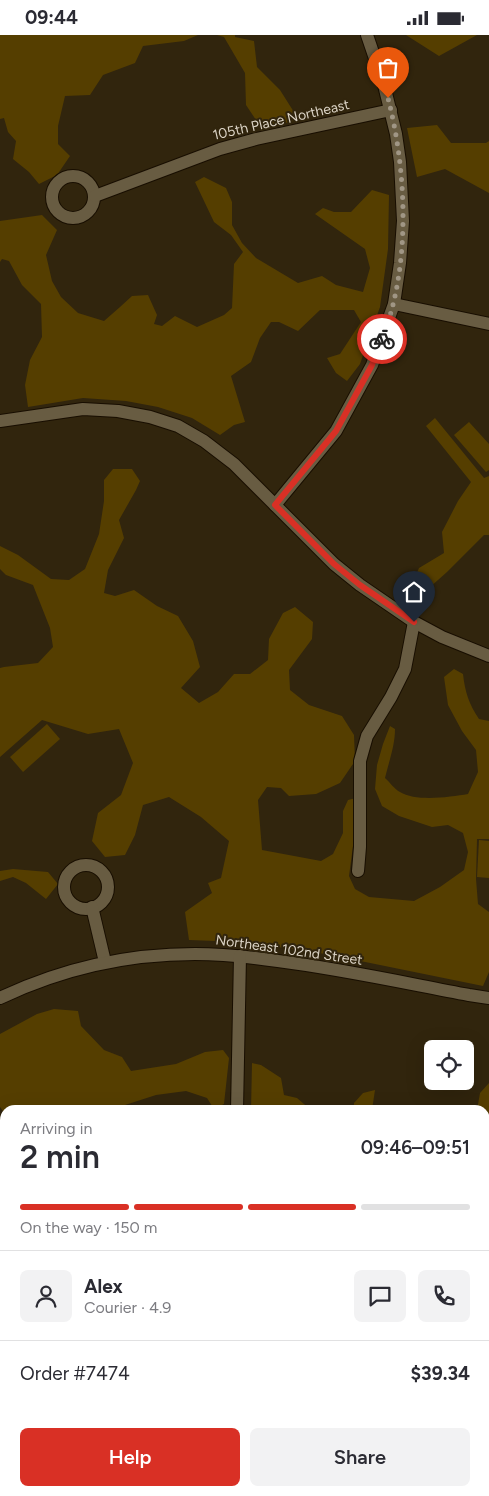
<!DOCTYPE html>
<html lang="en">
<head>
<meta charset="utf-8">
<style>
  body { margin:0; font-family:Figtree,sans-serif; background:#f2f2f3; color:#2b2b33; height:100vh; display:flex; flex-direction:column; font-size:19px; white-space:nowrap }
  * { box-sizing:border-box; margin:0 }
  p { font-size:16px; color:#7c7c81 }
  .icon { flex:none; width:28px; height:28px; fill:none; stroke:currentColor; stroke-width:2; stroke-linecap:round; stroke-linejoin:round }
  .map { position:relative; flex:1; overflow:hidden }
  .details { position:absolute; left:0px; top:1070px; width:490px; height:391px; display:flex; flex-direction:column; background:#fff; border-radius:15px 15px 0 0; box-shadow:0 5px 20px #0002 }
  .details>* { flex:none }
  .controls { position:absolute; left:424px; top:1005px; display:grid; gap:10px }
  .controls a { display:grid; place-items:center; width:50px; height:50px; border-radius:8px; background:#fff; box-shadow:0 5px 20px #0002; font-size:25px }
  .pin { position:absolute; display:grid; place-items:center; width:42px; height:42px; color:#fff; margin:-51px -21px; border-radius:50% 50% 50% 0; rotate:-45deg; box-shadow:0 0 5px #0007 }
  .pin .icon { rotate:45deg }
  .courier { position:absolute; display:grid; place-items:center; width:50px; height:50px; margin:-25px; border:4px solid #d93025; border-radius:50%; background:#fff; color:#222; box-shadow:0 1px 6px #0007 }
  .headline em { font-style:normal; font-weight:600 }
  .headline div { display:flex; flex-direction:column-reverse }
  .headline { display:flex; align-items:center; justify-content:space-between; height:85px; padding:0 20px }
  h1 { font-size:32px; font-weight:600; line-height:38px }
  .bar { display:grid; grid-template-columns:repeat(4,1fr); gap:8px 5px; align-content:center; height:60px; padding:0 20px }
  .bar i { height:6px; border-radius:4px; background:#e1e1e2 }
  .bar .selected { background:#d93025 }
  .bar p { grid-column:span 4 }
  .line { display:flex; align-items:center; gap:12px; padding:0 20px; border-top:1px solid #e1e1e2 }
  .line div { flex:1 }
  .round { display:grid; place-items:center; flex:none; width:52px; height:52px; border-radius:8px; background:#f2f2f3 }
  .cta { display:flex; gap:10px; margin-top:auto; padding:10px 20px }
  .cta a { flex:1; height:58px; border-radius:8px; background:#d93025; color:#fff; font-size:20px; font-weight:600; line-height:58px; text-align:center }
  .cta a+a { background:#f2f2f3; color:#2b2b33 }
  .status { display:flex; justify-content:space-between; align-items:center; height:35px; padding:0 25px; background:#fff; direction:ltr }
  .status svg { height:14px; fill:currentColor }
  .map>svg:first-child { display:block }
  .green { fill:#553e00 }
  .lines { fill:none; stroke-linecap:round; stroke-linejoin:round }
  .minor-casing { stroke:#180e00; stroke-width:14 }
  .minor { stroke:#685c42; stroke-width:12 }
  .done { stroke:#a09685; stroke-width:5; stroke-dasharray:0 9 }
  .route { stroke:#d93025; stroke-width:6 }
  .labels { text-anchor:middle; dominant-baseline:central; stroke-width:4; stroke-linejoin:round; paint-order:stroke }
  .street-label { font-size:14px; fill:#dbd3c5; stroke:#31250d }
</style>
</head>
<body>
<div class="status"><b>09:44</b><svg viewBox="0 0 49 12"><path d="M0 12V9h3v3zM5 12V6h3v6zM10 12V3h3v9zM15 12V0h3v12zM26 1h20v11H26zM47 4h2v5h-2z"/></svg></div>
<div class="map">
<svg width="489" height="1461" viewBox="0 0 489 1461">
  <rect width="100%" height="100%" fill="#31250d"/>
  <!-- green -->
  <g class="green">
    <polygon points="0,0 198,0 184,6 143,11 135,28 103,40 90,60 65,61 58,91 58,109 70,121 57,140 39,149 29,137 13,124 16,106 8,97 4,83 0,84"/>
    <polygon points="217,0 235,0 235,2 254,6 257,32 280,55 299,85 276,90 258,88 246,70 245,38 224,2"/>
    <polygon points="406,0 477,0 439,21"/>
    <polygon points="437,90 451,108 486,108 489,106 489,158 445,134 417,142 407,93"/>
    <polygon points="204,142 226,153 232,167 232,190 242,208 256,223 298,248 322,241 336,250 363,257 370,233 365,214 315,179 323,173 334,177 351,177 372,155 389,160 388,214 380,272 360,329 347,346 336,338 327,323 340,319 361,287 354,275 320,275 298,296 279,287 271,287 260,303 251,327 231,341 245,387 234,390 220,400 192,383 158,372 126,366 83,363 28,372 25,350 30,325 42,302 41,269 22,250 9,226 2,224 0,227 0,186 42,180 57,195 46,220 52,246 61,262 78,278 104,286 120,272 132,261 148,260 157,280 154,289 162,291 175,281 197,292 224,280 232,273 234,229 243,217 231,200 214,187 195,147"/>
    <polygon points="435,383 484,443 489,441 489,500 484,500 447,537 420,561 411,551 419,533 444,518 442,497 458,466 471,447 426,391"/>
    <polygon points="469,387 489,409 489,435 486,437 454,400"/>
    <path d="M113 434H132L140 446 136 455 119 485 124 503 108 535 104 558 115 561 134 555 157 571 178 581 193 606 200 632 181 653 199 668 218 657 234 639H250L268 625 269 604 283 578 295 572 313 587 312 604 289 635 290 655 309 670 342 681 354 700 355 726 340 748 316 759 289 761 281 753 267 752 258 765 262 815 321 826 333 819 343 798V776L348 765 356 763 353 811 349 841 355 854 369 862 414 866 440 852 464 835 468 817 463 798 448 790 432 792 399 781 382 771 375 754 377 730 383 709 390 691 395 694C395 711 389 726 385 743 390 747 394 754 400 757 416 767 450 762 468 759L478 737 476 715 462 696 448 670 444 642 454 634 463 639C465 657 469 669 479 684L489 686V804H477L476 844 478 869 489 877V937L483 951 326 919 243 907 189 905 185 877 212 858 208 848 221 843 229 806 201 782 169 762 143 770 135 800 125 820 105 822 92 806 98 778 121 760 133 728 119 694 88 699 42 685 0 722V633L4 632 38 628 53 612 50 593 33 550 6 540 0 534V511L18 520 51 544 69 545 85 534 99 499 104 466V445Z"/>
    <polygon points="47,689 60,704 23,737 10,722"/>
    <polygon points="479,805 489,806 489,843 477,842"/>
    <polygon points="13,834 48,837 58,849 46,864 26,848 13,842 0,846 0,836"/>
    <polygon points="54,974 78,976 81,991 104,1015 122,1022 131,1036 176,1029 205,1017 223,1015 229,1023 224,1069 214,1074 207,1063 186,1056 156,1060 125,1070 123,1075 5,1075 5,1079 0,1072 0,999 37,979"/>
    <polygon points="252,1028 261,1030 281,1043 284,1060 297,1063 311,1075 251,1075"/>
    <polygon points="489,1048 489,1377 485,1377 485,1075 477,1075 480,1058"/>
    <polygon points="375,1055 372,1075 354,1075 354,1068 363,1058"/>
    <polygon points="5,1097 5,1174 0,1171 0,1103"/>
    <rect x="0" y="1348" width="5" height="86"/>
    <polygon points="383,1456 470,1456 476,1461 386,1461"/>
  </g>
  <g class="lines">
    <!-- minor casing -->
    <g class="minor-casing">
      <g id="minor">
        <circle cx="73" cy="162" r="21"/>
        <polyline points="95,161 220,114 256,104 391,75"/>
        <polyline points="394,269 489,289"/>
        <polyline points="0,386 83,374 118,376 150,382 178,391 204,406 234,429 334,529 360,550 414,587 442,602 489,621"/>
        <polyline points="275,470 336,396 372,330 394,269 400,228 403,186 400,127 396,99 384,50 367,0"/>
        <circle cx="86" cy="852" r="22"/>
        <polyline points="358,836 360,812 360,726 367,701 391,662 405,634 414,587"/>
        <polyline points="92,872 105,927"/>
        <path d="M0 963C61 934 127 919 195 919 222 919 250 922 278 926 342 934 405 948 469 960L489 963"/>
        <polyline points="237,1075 240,921"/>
      </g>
    </g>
    <!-- minor -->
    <use href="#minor" class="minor"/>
  </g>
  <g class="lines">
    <!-- done -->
    <path class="done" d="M382 304C411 232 407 137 388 63"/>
    <!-- route -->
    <polyline class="route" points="382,304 372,330 336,396 275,470 334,529 360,550 414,587"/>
  </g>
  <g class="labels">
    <!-- street labels -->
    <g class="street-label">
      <text transform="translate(281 85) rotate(-13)">105th Place Northeast</text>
      <text transform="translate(289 915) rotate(8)">Northeast 102nd Street</text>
    </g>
  </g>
</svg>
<div class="controls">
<a><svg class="icon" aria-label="locate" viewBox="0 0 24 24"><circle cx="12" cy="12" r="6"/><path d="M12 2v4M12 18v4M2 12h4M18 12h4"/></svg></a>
</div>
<div class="pin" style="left:388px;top:63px;background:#ea580c"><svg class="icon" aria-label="bag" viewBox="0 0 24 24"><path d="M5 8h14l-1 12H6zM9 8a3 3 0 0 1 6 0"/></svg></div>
<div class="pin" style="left:414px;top:587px;background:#1f2937"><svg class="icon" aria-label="home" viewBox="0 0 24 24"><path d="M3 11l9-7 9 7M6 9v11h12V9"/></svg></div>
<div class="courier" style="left:382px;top:304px"><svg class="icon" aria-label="bike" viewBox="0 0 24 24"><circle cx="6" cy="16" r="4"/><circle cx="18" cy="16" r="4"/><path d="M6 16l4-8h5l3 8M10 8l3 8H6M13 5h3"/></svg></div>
<section class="details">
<div class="headline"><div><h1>2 min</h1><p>Arriving in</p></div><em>09:46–09:51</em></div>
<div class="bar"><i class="selected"></i><i class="selected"></i><i class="selected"></i><i></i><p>On the way · 150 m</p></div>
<div class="line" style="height:90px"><a class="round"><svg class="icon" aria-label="person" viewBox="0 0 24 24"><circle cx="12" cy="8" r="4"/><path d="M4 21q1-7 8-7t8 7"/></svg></a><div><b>Alex</b><p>Courier · 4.9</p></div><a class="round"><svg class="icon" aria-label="chat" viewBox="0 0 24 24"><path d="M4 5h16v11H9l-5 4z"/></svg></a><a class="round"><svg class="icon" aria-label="phone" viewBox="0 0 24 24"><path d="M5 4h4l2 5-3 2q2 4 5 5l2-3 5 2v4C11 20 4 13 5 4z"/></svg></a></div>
<div class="line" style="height:65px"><div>Order #7474</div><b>$39.34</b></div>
<div class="cta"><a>Help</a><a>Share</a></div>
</section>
</div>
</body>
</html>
